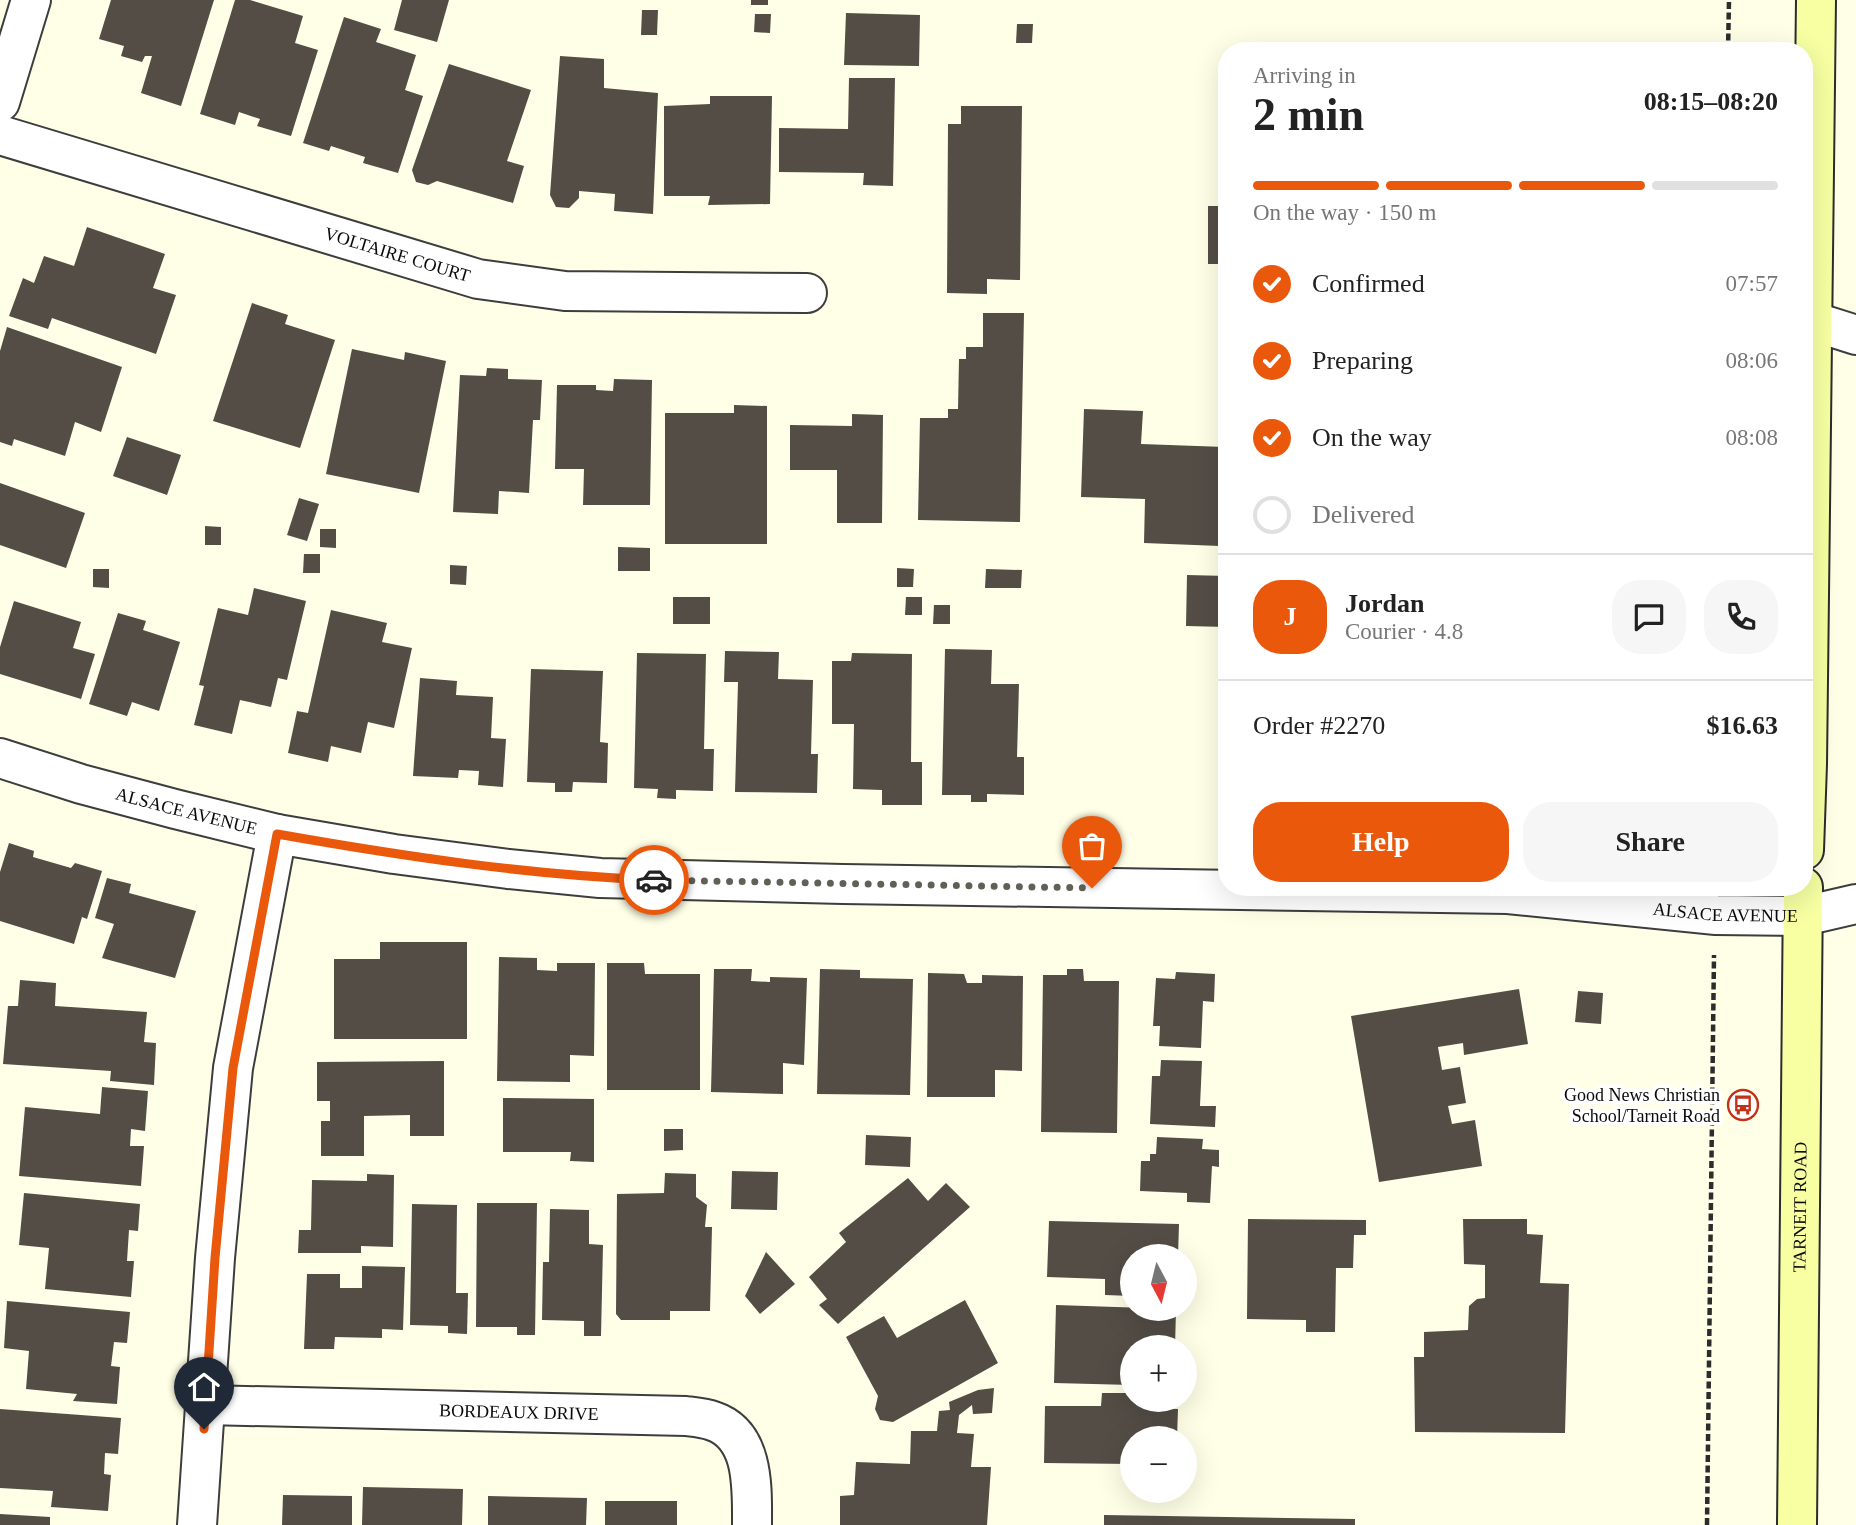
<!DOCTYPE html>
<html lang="en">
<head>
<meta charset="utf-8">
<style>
  body { margin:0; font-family:"Times New Roman",serif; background:#f6f6f6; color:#222; height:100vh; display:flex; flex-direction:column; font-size:26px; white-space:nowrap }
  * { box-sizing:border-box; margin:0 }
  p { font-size:23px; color:#767676 }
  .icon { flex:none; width:38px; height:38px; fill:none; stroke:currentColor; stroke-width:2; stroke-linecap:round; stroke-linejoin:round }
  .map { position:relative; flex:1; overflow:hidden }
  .panel { position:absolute; left:1218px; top:42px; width:595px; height:854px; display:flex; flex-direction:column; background:#fff; border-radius:28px; box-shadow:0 7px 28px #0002 }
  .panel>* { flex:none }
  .needle { width:46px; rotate:173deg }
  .fabs { position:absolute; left:1120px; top:1244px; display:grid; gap:14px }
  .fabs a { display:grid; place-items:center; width:77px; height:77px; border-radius:50%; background:#fff; box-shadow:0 7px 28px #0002; font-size:35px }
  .pin { position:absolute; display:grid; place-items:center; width:60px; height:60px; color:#fff; margin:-72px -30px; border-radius:50% 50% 50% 0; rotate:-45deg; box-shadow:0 0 7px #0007 }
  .pin .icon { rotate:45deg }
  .courier { position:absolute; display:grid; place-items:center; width:70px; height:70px; margin:-35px; border:5px solid #ea580c; border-radius:50%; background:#fff; color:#222; box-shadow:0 2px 9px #0007 }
  .headline em { font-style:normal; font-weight:700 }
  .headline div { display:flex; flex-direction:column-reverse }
  .headline { display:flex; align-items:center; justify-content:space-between; height:119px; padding:0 35px }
  h1 { font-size:46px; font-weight:700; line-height:52px }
  .bar { display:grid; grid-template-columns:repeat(4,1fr); gap:10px 7px; align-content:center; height:84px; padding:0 35px }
  .bar i { height:9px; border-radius:5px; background:#e0e0e0 }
  .bar .current { background:#ea580c }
  .bar p { grid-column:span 4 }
  .line { display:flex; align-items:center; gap:18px; padding:0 35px; border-top:2px solid #e0e0e0 }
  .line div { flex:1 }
  .round { display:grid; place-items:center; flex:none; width:74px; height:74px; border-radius:28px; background:#f6f6f6 }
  ol { padding:0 35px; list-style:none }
  li { display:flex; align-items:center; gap:21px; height:77px }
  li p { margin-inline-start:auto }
  li .icon { padding:7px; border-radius:50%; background:#ea580c; color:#fff; stroke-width:4 }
  li:last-child { color:#767676 }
  li i { width:38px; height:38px; border:4px solid #e0e0e0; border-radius:50% }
  .action { display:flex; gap:14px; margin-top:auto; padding:14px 35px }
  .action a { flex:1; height:80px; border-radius:28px; background:#ea580c; color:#fff; font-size:28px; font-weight:700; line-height:80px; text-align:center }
  .action a+a { background:#f6f6f6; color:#222 }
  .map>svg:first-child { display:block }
  .building { fill:#534d46 }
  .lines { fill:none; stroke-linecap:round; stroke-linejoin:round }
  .minor-casing { stroke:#3d3d3d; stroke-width:42 }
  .secondary-casing { stroke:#2c2c2c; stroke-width:42 }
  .path { stroke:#2c2c2c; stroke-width:4.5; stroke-dasharray:7 3.5; stroke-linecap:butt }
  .minor { stroke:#fff; stroke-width:38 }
  .secondary { stroke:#f7ffa2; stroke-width:38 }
  .done { stroke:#606057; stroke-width:7; stroke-dasharray:0 12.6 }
  .route { stroke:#ea580c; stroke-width:9 }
  .labels { text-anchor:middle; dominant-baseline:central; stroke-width:7; stroke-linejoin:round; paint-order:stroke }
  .street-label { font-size:18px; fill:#0a0a0a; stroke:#fff }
  .poi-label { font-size:18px; fill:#0a0a0a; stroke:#fff; text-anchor:end }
</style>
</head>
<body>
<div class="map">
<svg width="1856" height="1525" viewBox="0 0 1856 1525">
  <rect width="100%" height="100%" fill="#ffffe7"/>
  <!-- building -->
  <g class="building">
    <polygon points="111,0 214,0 181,106 141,93 152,56 145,56 142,62 121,56 124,46 99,39"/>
    <polygon points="235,0 250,0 303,16 295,43 318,50 291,136 257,126 260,119 239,112 235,125 200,114"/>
    <polygon points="402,0 449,0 437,42 394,30"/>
    <rect x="751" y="0" width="17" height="5"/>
    <polygon points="642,10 658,10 657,35 641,35"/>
    <polygon points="846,13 920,15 919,66 844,65"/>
    <polygon points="755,14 771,14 770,33 754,32"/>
    <polygon points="344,17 381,29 376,42 416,55 405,90 423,96 398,173 363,163 365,157 331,146 329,151 303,143"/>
    <polygon points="1017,24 1033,24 1032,43 1016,43"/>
    <polygon points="560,56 604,59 604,88 658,93 653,214 614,211 615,194 579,191 579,198 569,208 556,207 550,195"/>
    <polygon points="449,64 531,90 507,161 524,166 513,203 437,181 428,185 416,182 412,170"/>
    <polygon points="849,78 895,78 893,186 863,185 864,173 779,172 779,128 848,129"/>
    <polygon points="710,96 772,96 770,204 708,205 710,196 664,196 664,106 710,104"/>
    <polygon points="961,106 1022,106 1020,280 987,279 987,294 947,293 948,124 961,124"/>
    <rect x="1208" y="206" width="19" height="58"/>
    <polygon points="87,227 165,254 153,288 176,295 156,354 52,318 48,329 9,316 23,278 34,283 44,256 74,266"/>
    <polygon points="252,303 288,315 285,324 335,340 300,448 213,421"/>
    <polygon points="983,313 1024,313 1020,522 918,520 920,418 948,418 948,409 958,409 959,359 966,359 966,347 983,347"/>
    <polygon points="7,327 122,367 101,432 75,422 65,456 14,439 12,446 0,442 0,351"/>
    <polygon points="352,349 404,360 405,352 446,361 419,493 326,474"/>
    <polygon points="487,368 508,369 508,379 542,380 540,420 533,420 529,493 499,491 498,514 453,512 460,375 486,376"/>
    <polygon points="614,379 652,380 650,505 583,505 584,469 555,469 557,385 596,385 596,390 613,391"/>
    <polygon points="734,405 767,406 767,544 665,544 665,413 734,413"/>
    <polygon points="1084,409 1143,411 1141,444 1225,447 1220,546 1144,543 1145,499 1081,497"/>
    <polygon points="852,414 883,415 882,523 837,523 837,470 790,470 790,425 852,426"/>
    <polygon points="127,437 181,455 167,495 113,476"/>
    <polygon points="0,483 85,513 66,568 0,545"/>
    <polygon points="299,498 319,504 307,541 287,535"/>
    <polygon points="205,526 221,527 221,545 205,545"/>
    <polygon points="320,529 336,529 336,548 320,547"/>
    <polygon points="618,547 650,548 650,571 618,571"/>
    <polygon points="304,554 320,554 320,573 303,573"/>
    <polygon points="450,565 467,566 466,585 450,584"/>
    <polygon points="897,568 914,569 913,587 897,587"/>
    <polygon points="93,569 109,569 109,588 93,587"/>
    <polygon points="986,569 1022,570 1021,588 985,588"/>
    <polygon points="1187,575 1227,576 1227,627 1186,626"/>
    <polygon points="254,588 306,601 287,680 278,678 271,707 240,700 232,734 194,725 204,686 199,685 218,608 248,615"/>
    <rect x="673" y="597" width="37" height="27"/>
    <polygon points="906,597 922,597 922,615 905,615"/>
    <polygon points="14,601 81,622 73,648 95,654 81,699 0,674 0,647"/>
    <polygon points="934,605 950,605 950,624 933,624"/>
    <polygon points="331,610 387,623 382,642 412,648 394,728 368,722 361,753 331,746 328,762 288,753 297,711 308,713"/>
    <polygon points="118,613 146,621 143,630 180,642 159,711 132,702 127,716 89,704"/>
    <polygon points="945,649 992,650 991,684 1019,684 1017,757 1024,757 1024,795 987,794 987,802 971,802 971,795 942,795"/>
    <polygon points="725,651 779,652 778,679 813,680 811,754 818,754 817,793 735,792 738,682 724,682"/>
    <polygon points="637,653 706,654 704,749 714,749 713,791 676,790 676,799 657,798 658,789 634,788"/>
    <polygon points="852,653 912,654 911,762 922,762 922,805 882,805 882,790 853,789 854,724 832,724 832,661 851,661"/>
    <polygon points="531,669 603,671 600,742 608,743 607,783 573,782 572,792 555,792 555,783 527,782"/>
    <polygon points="420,678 457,681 456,695 493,697 491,738 506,739 503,787 478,785 479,771 459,770 458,778 413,776"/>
    <polygon points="9,843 34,851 33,857 71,868 75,863 102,871 87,919 82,917 74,944 0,921 0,872"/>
    <polygon points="107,878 131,884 129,893 196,911 175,978 102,958 114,924 95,918"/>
    <polygon points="380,942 467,942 467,1039 334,1039 334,959 380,959"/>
    <polygon points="499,957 537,958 537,970 557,971 557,963 595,963 594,1056 570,1055 570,1082 497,1081"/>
    <polygon points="607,963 644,963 645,974 700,974 700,1090 607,1090"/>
    <polygon points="714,969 752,969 751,981 770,982 770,977 807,978 804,1065 783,1063 783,1094 711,1092"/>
    <polygon points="820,969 860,970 860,978 913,979 910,1095 817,1094"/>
    <polygon points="1067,969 1083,969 1084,981 1119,981 1117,1133 1041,1132 1043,975 1067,975"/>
    <polygon points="1176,972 1215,974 1214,1002 1203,1001 1201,1048 1159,1046 1160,1026 1153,1026 1156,978 1175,979"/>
    <polygon points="928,973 964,974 967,983 982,983 982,975 1023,976 1022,1071 995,1070 995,1097 927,1097"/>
    <polygon points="20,980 56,983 55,1006 147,1012 144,1042 156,1043 154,1085 110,1081 111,1071 3,1064 8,1006 18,1006"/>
    <polygon points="1519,989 1528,1044 1464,1055 1463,1043 1438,1047 1442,1070 1460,1067 1466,1103 1448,1106 1452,1124 1475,1120 1482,1166 1379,1182 1351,1016"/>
    <polygon points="1578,991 1603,993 1601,1024 1575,1022"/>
    <polygon points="1161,1060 1202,1061 1200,1106 1216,1106 1215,1127 1150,1124 1152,1076 1160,1076"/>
    <polygon points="444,1061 444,1136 410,1136 410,1115 364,1116 364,1156 321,1156 321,1121 330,1121 330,1101 317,1101 317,1062"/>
    <polygon points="102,1087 148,1091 145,1131 131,1129 130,1146 144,1146 141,1186 19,1176 25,1107 100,1114"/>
    <polygon points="503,1098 594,1099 594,1162 570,1161 571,1152 503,1152"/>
    <polygon points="664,1129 683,1129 683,1150 664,1151"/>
    <polygon points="866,1135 911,1137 910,1167 865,1165"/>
    <polygon points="1157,1137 1203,1139 1202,1149 1219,1150 1219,1167 1212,1166 1210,1203 1187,1202 1187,1193 1140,1191 1141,1161 1150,1161 1150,1154 1156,1154"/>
    <polygon points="732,1171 778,1172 777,1210 731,1209"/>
    <polygon points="665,1173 696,1174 696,1197 707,1205 705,1227 712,1227 710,1311 670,1311 670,1320 621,1320 616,1314 617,1194 664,1193"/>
    <polygon points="367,1174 394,1175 393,1247 361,1246 361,1253 298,1253 299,1230 311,1230 312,1180 367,1181"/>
    <polygon points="908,1178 928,1201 946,1183 970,1207 838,1324 819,1305 827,1299 809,1277 846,1242 839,1233"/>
    <polygon points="24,1193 140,1204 138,1231 129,1230 127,1261 134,1261 131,1297 45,1289 49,1248 19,1245"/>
    <polygon points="477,1203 537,1203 535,1335 517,1335 517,1327 476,1327"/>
    <polygon points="412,1204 457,1205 456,1293 468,1293 467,1334 448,1333 448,1326 410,1325"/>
    <polygon points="550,1209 589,1210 589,1244 603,1245 601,1336 584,1336 584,1321 542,1320 543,1262 549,1262"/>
    <polygon points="1248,1219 1366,1220 1366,1235 1354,1235 1353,1268 1336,1268 1335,1332 1306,1332 1306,1320 1247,1319"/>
    <polygon points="1463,1219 1527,1219 1527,1234 1543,1235 1540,1283 1569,1284 1565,1433 1415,1432 1414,1357 1424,1357 1424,1332 1468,1330 1469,1306 1477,1299 1485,1298 1485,1265 1464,1264"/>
    <polygon points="1049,1221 1179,1224 1178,1256 1132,1256 1132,1296 1105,1295 1105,1279 1047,1277"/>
    <polygon points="766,1252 795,1284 760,1314 745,1296"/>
    <polygon points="362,1266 405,1267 403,1330 382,1329 382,1338 335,1337 334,1349 304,1349 307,1274 340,1274 340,1288 362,1288"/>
    <polygon points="965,1300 998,1363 893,1422 880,1420 875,1409 878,1396 846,1337 884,1316 897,1338"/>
    <polygon points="7,1301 130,1312 127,1343 114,1342 111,1366 120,1367 117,1404 73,1401 77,1394 26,1389 29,1351 4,1348"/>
    <polygon points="1056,1305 1176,1309 1175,1348 1132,1348 1132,1385 1054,1383"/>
    <polygon points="994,1388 992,1413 973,1414 972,1405 959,1415 957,1433 974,1434 971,1467 991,1467 987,1525 840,1525 840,1496 854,1495 856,1462 910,1464 911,1431 937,1431 939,1411 950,1410 949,1402 978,1390"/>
    <polygon points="1102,1393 1132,1393 1132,1400 1151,1400 1151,1408 1178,1409 1177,1438 1132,1438 1132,1464 1044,1463 1045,1406 1101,1406"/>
    <polygon points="0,1409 121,1418 118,1454 105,1453 104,1474 111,1475 108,1511 51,1507 53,1491 0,1488"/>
    <polygon points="363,1487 463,1489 462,1525 362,1525"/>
    <polygon points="283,1495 352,1496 352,1525 282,1525"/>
    <polygon points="488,1496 587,1498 586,1525 488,1525"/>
    <rect x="605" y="1501" width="72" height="24"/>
    <polygon points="0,1514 50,1517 50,1525 0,1525"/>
    <polygon points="1104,1515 1355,1519 1355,1525 1104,1525"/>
  </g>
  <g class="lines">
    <!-- minor casing -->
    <g class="minor-casing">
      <g id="minor">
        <polyline points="0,102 31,0"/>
        <path id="s1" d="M0 135 478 279 565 291 807 293"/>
        <polyline points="1812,321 1856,335"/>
        <path id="s2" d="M0 758 81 784 175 809 277 834 394 854 508 869 600 878 843 884 1508 894 1716 915 1804 916 1856 904"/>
        <path id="s3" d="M206 1405 686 1416C694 1417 705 1418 713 1421 755 1435 752 1489 752 1525"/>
        <polyline points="197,1525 215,1258 233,1068 277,834"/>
      </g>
    </g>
    <!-- secondary casing -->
    <g class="secondary-casing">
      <g id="secondary">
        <polyline points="1804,850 1807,764 1816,0"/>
        <path id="s4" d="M1797 1525 1803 887"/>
      </g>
    </g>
    <!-- path -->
    <g class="path">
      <polyline points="1728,51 1729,0"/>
      <polyline points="1707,1525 1714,955"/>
    </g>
    <!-- minor -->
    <use href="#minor" class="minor"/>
    <!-- secondary -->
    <use href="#secondary" class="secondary"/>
  </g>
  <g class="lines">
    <!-- done -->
    <polyline class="done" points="654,880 1092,888"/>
    <!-- route -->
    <path class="route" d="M204 1429 215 1258 233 1068 277 834C402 856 527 875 654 880"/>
  </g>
  <!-- icons -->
  <defs>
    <g id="bus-ring" transform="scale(1.575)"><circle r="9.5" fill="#fff" stroke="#c23219" stroke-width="1.5"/><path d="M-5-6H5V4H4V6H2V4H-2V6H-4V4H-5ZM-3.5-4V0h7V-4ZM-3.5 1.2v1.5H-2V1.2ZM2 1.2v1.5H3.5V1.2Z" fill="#c23219"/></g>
  </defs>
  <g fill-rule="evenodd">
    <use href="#bus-ring" x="1743" y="1105"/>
  </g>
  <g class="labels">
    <!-- street labels -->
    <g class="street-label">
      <text stroke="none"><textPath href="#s1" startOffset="415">VOLTAIRE COURT</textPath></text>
      <text stroke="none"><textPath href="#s2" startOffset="194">ALSACE AVENUE</textPath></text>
      <text stroke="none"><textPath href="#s2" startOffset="1740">ALSACE AVENUE</textPath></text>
      <text stroke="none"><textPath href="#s4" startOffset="318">TARNEIT ROAD</textPath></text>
      <text stroke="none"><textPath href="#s3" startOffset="313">BORDEAUX DRIVE</textPath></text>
    </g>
    <!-- poi labels -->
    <g class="poi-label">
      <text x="1720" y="1095">Good News Christian<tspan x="1720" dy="21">School/Tarneit Road</tspan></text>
    </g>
  </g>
</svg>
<div class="fabs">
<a><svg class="needle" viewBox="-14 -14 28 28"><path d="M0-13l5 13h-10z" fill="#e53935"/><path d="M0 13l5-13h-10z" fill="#767676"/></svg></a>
<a>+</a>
<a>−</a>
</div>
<div class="pin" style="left:1092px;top:888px;background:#ea580c"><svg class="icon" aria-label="bag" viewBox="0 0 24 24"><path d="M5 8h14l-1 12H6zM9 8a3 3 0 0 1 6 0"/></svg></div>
<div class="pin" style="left:204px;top:1429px;background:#1f2937"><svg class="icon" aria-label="home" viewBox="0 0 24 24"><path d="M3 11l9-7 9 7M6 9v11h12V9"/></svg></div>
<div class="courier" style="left:654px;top:880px"><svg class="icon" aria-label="car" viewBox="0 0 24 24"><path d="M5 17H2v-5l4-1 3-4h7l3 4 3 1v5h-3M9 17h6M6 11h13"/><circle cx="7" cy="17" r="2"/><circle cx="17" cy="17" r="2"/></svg></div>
<section class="panel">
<div class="headline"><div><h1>2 min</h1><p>Arriving in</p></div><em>08:15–08:20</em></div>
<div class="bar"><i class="current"></i><i class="current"></i><i class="current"></i><i></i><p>On the way · 150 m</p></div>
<ol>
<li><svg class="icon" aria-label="check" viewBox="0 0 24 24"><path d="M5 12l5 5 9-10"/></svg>Confirmed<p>07:57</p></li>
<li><svg class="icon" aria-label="check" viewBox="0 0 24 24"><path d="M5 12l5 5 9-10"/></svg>Preparing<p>08:06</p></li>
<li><svg class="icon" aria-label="check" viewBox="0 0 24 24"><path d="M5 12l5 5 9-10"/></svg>On the way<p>08:08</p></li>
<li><i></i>Delivered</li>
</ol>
<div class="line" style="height:126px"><b class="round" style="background:#ea580c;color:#fff">J</b><div><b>Jordan</b><p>Courier · 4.8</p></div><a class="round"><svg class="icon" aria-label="chat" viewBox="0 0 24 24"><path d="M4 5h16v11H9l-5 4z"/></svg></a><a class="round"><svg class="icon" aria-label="phone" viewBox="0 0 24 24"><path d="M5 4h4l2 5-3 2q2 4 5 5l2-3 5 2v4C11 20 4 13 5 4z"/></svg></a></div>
<div class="line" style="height:91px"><div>Order #2270</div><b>$16.63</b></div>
<div class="action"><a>Help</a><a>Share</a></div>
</section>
</div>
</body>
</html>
